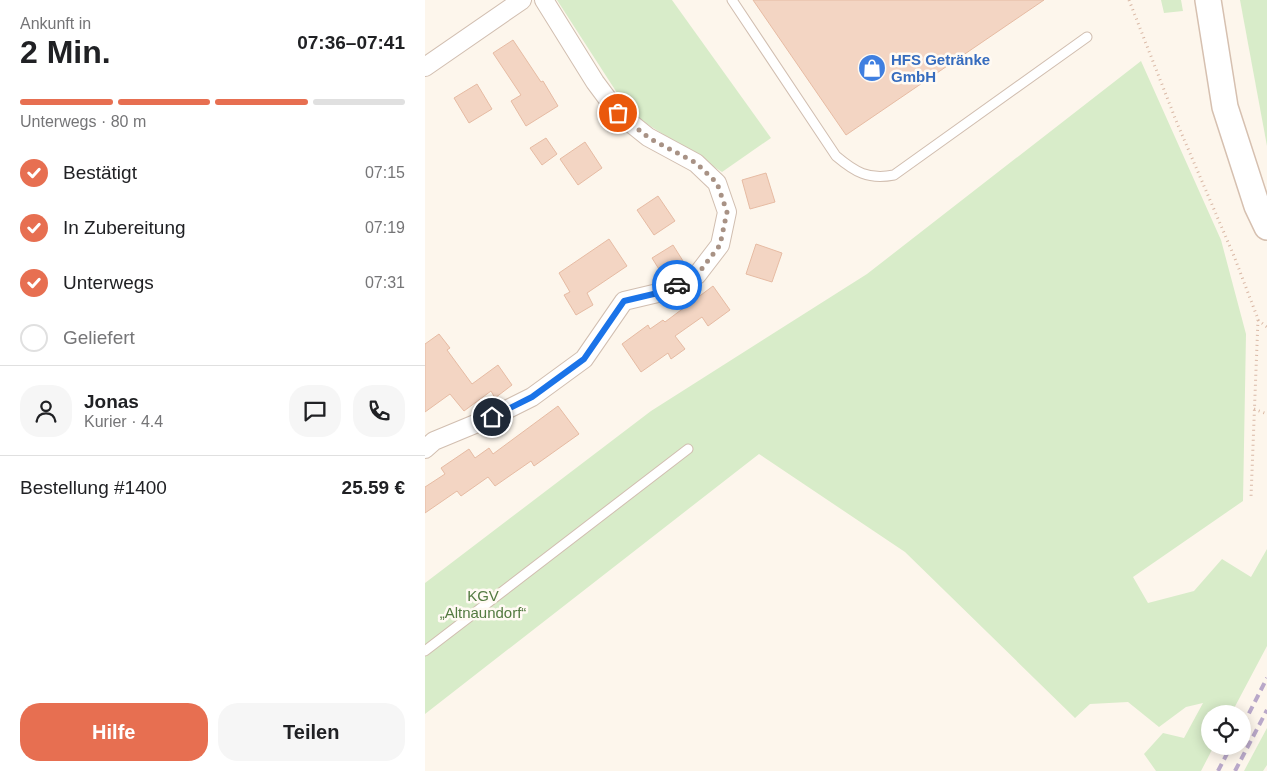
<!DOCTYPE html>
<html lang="de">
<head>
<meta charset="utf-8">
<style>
  body { margin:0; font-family:Arial,sans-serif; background:#f6f6f6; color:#202124; height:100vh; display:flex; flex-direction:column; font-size:19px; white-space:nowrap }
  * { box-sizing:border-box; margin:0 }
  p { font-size:16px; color:#757577 }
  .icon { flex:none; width:28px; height:28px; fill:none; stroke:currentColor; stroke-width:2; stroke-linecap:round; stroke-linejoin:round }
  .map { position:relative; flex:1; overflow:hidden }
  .side { display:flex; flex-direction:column; background:#fff; width:425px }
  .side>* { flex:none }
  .buttons { position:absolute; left:776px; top:705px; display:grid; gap:10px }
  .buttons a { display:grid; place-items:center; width:50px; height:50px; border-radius:50%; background:#fff; box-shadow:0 2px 12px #0003; font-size:25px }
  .pin { position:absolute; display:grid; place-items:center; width:42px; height:42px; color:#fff; margin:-21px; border:2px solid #fff; border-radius:50%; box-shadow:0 1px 5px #0007 }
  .courier { position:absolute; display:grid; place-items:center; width:50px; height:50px; margin:-25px; border:4px solid #1a73e8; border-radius:50%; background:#fff; color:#222; box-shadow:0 1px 6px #0007 }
  .headline em { font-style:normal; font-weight:700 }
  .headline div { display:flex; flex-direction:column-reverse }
  .headline { display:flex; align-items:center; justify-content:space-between; height:85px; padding:0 20px }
  h1 { font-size:32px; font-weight:700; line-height:38px }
  .bar { display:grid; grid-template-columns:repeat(4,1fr); gap:8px 5px; align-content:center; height:60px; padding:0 20px }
  .bar i { height:6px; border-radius:4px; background:#e0e0e0 }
  .bar .current { background:#e76f51 }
  .bar p { grid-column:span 4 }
  .line { display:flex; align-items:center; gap:12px; padding:0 20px; border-top:1px solid #e0e0e0 }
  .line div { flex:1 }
  .round { display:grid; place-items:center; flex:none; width:52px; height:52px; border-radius:20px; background:#f6f6f6 }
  ol { padding:0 20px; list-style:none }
  li { display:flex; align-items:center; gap:15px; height:55px }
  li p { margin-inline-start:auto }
  li .icon { padding:5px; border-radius:50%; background:#e76f51; color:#fff; stroke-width:4 }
  li:last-child { color:#757577 }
  li i { width:28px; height:28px; border:2px solid #e0e0e0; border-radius:50% }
  .primary-button { display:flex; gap:10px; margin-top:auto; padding:10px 20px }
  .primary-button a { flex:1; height:58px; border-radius:20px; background:#e76f51; color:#fff; font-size:20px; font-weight:700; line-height:58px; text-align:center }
  .primary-button a+a { background:#f6f6f6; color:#202124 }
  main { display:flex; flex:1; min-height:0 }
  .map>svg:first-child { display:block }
  .green { fill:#d8ecc9 }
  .building { fill:#f3d5c3; stroke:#e6bba3 }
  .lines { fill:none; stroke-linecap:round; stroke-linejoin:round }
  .lane-casing { stroke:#d1beb0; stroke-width:11 }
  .street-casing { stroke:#d1beb0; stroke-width:20 }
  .secondary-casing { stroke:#d6c0b0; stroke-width:28 }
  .path { stroke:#d9b8a5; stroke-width:3; stroke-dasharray:1 4; stroke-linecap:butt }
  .lane { stroke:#fff; stroke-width:9 }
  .street { stroke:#fff; stroke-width:18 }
  .secondary { stroke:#fff; stroke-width:25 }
  .rail { stroke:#b9a8c9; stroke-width:4; stroke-dasharray:8 5; stroke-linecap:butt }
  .done { stroke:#a89285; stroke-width:5; stroke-dasharray:0 9 }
  .route { stroke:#1a73e8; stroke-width:6 }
  .labels { text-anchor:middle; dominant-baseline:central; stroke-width:5; stroke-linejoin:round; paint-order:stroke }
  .shop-label { font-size:15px; font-weight:bold; fill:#366cbe; stroke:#fffaf3; text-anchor:start }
  .park-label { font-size:15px; fill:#537a41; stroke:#fffaf3 }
</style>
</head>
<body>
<main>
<section class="side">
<div class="headline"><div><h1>2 Min.</h1><p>Ankunft in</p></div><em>07:36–07:41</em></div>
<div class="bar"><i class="current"></i><i class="current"></i><i class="current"></i><i></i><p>Unterwegs · 80 m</p></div>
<ol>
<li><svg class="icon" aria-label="check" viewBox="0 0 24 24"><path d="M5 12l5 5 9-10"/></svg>Bestätigt<p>07:15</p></li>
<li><svg class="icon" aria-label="check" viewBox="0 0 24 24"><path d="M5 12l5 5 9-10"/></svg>In Zubereitung<p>07:19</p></li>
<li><svg class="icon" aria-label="check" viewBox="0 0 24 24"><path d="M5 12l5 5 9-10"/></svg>Unterwegs<p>07:31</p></li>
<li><i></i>Geliefert</li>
</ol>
<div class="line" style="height:90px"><a class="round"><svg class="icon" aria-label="person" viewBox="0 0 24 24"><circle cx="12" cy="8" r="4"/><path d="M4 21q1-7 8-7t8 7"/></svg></a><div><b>Jonas</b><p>Kurier · 4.4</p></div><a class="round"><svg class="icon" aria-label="chat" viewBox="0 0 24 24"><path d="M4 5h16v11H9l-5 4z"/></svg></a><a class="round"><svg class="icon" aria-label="phone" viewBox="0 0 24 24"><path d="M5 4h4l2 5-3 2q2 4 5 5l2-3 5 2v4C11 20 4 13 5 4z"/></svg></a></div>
<div class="line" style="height:65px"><div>Bestellung #1400</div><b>25.59 €</b></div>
<div class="primary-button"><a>Hilfe</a><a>Teilen</a></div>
</section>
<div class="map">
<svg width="842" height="771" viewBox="0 0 842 771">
  <rect width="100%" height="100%" fill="#fdf6ec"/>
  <!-- green -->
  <g class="green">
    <polygon points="132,0 247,0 346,138 297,172 205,113"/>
    <polygon points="736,0 756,0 758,11 739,13"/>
    <polygon points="815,0 842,0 842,146"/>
    <polygon points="716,61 796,240 821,334 818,501 708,577 723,603 769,591 797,559 826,577 842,549 842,646 806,714 785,714 785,746 789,746 776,771 731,771 719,754 738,733 759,738 778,703 761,707 734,727 703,702 665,704 650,718 480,552 334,454 0,714 0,583 226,411 442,274"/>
    <polygon points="842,728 842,765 838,771 819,771"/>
  </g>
  <!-- building -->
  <g class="building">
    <polygon points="328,0 619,0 421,135"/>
    <polygon points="88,40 116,82 118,81 133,106 101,126 86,101 96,95 68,53"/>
    <polygon points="52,84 67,109 44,123 29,98"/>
    <polygon points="121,138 132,154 117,165 105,148"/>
    <polygon points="160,142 177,168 153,185 135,159"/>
    <polygon points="341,173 350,202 325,209 317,180"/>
    <polygon points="233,196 250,221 229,235 212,210"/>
    <polygon points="184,239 202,266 162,293 168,305 151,315 139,295 145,292 134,273"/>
    <polygon points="331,244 357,253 347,282 321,274"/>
    <polygon points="248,245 258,261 237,274 227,258"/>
    <polygon points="288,286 305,310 283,326 277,317 250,336 260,349 246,359 243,353 216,372 197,344 223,325 225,329 238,320 240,322"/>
    <polygon points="14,334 25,348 22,350 47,384 73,365 87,385 70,398 66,391 39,411 25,394 0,412 0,344"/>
    <polygon points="133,406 154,434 109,466 106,461 70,486 63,477 36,496 32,491 0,513 0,487 20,474 16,468 44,449 50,458 64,448 68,454"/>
  </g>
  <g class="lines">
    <!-- lane casing -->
    <g class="lane-casing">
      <g id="lane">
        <path d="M307 0 411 156C430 172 443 180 469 175L662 37"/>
        <polyline points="0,651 263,449"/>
      </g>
    </g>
    <!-- street casing -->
    <g class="street-casing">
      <g id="street">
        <polyline points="0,67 97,0"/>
        <polyline points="0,449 9,441 67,417 107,397 159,359 199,301 237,292 272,275 295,245 302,212 292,183 271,163 223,137 193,113 170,82 119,0"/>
      </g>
    </g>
    <!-- secondary casing -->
    <g class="secondary-casing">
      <polyline id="secondary" points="783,0 800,107 832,206 842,227"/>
    </g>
    <!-- path -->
    <g class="path">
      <polyline points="704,0 752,123 809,256 833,319 826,497"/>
      <polyline points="833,320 842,327"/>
      <polyline points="829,409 842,414"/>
    </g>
    <!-- lane -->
    <use href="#lane" class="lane"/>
    <!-- street -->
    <use href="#street" class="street"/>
    <!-- secondary -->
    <use href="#secondary" class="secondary"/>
    <!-- rail -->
    <g class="rail">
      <polyline points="818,725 842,678"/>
      <polyline points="793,771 806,746"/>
      <polyline points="810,771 842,710"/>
    </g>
  </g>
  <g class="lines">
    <!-- done -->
    <polyline class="done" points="193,113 224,138 271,163 292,183 302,212 295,245 272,275 252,285"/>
    <!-- route -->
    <polyline class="route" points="67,417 107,397 159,359 199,301 237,292 252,285"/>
  </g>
  <!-- icons -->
  <defs>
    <g id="shop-disc" transform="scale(1.4375)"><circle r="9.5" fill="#3f7fe0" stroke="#fffaf3"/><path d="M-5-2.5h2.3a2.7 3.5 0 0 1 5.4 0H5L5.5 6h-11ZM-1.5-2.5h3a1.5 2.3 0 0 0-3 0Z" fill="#fff"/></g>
  </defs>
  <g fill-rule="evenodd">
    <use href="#shop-disc" x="447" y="68"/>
  </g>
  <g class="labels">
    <!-- shop labels -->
    <g class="shop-label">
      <text x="466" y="59">HFS Getränke<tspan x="466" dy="17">GmbH</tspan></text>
    </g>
    <!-- park labels -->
    <g class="park-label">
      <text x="58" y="595">KGV<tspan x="58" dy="17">„Altnaundorf“</tspan></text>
    </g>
  </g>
</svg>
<div class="buttons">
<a><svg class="icon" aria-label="locate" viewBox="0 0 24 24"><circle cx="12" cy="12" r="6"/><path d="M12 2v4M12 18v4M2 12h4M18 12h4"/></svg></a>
</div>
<div class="pin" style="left:193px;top:113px;background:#ea580c"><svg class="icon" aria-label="bag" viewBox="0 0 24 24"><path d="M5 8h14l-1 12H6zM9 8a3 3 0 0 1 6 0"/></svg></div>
<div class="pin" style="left:67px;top:417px;background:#1f2937"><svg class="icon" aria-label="home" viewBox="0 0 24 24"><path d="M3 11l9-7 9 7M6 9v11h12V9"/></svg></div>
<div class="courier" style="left:252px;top:285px"><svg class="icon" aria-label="car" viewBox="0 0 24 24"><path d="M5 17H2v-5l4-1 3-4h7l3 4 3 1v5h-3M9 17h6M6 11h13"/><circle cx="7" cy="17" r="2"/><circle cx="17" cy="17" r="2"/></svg></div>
</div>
</main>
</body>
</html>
